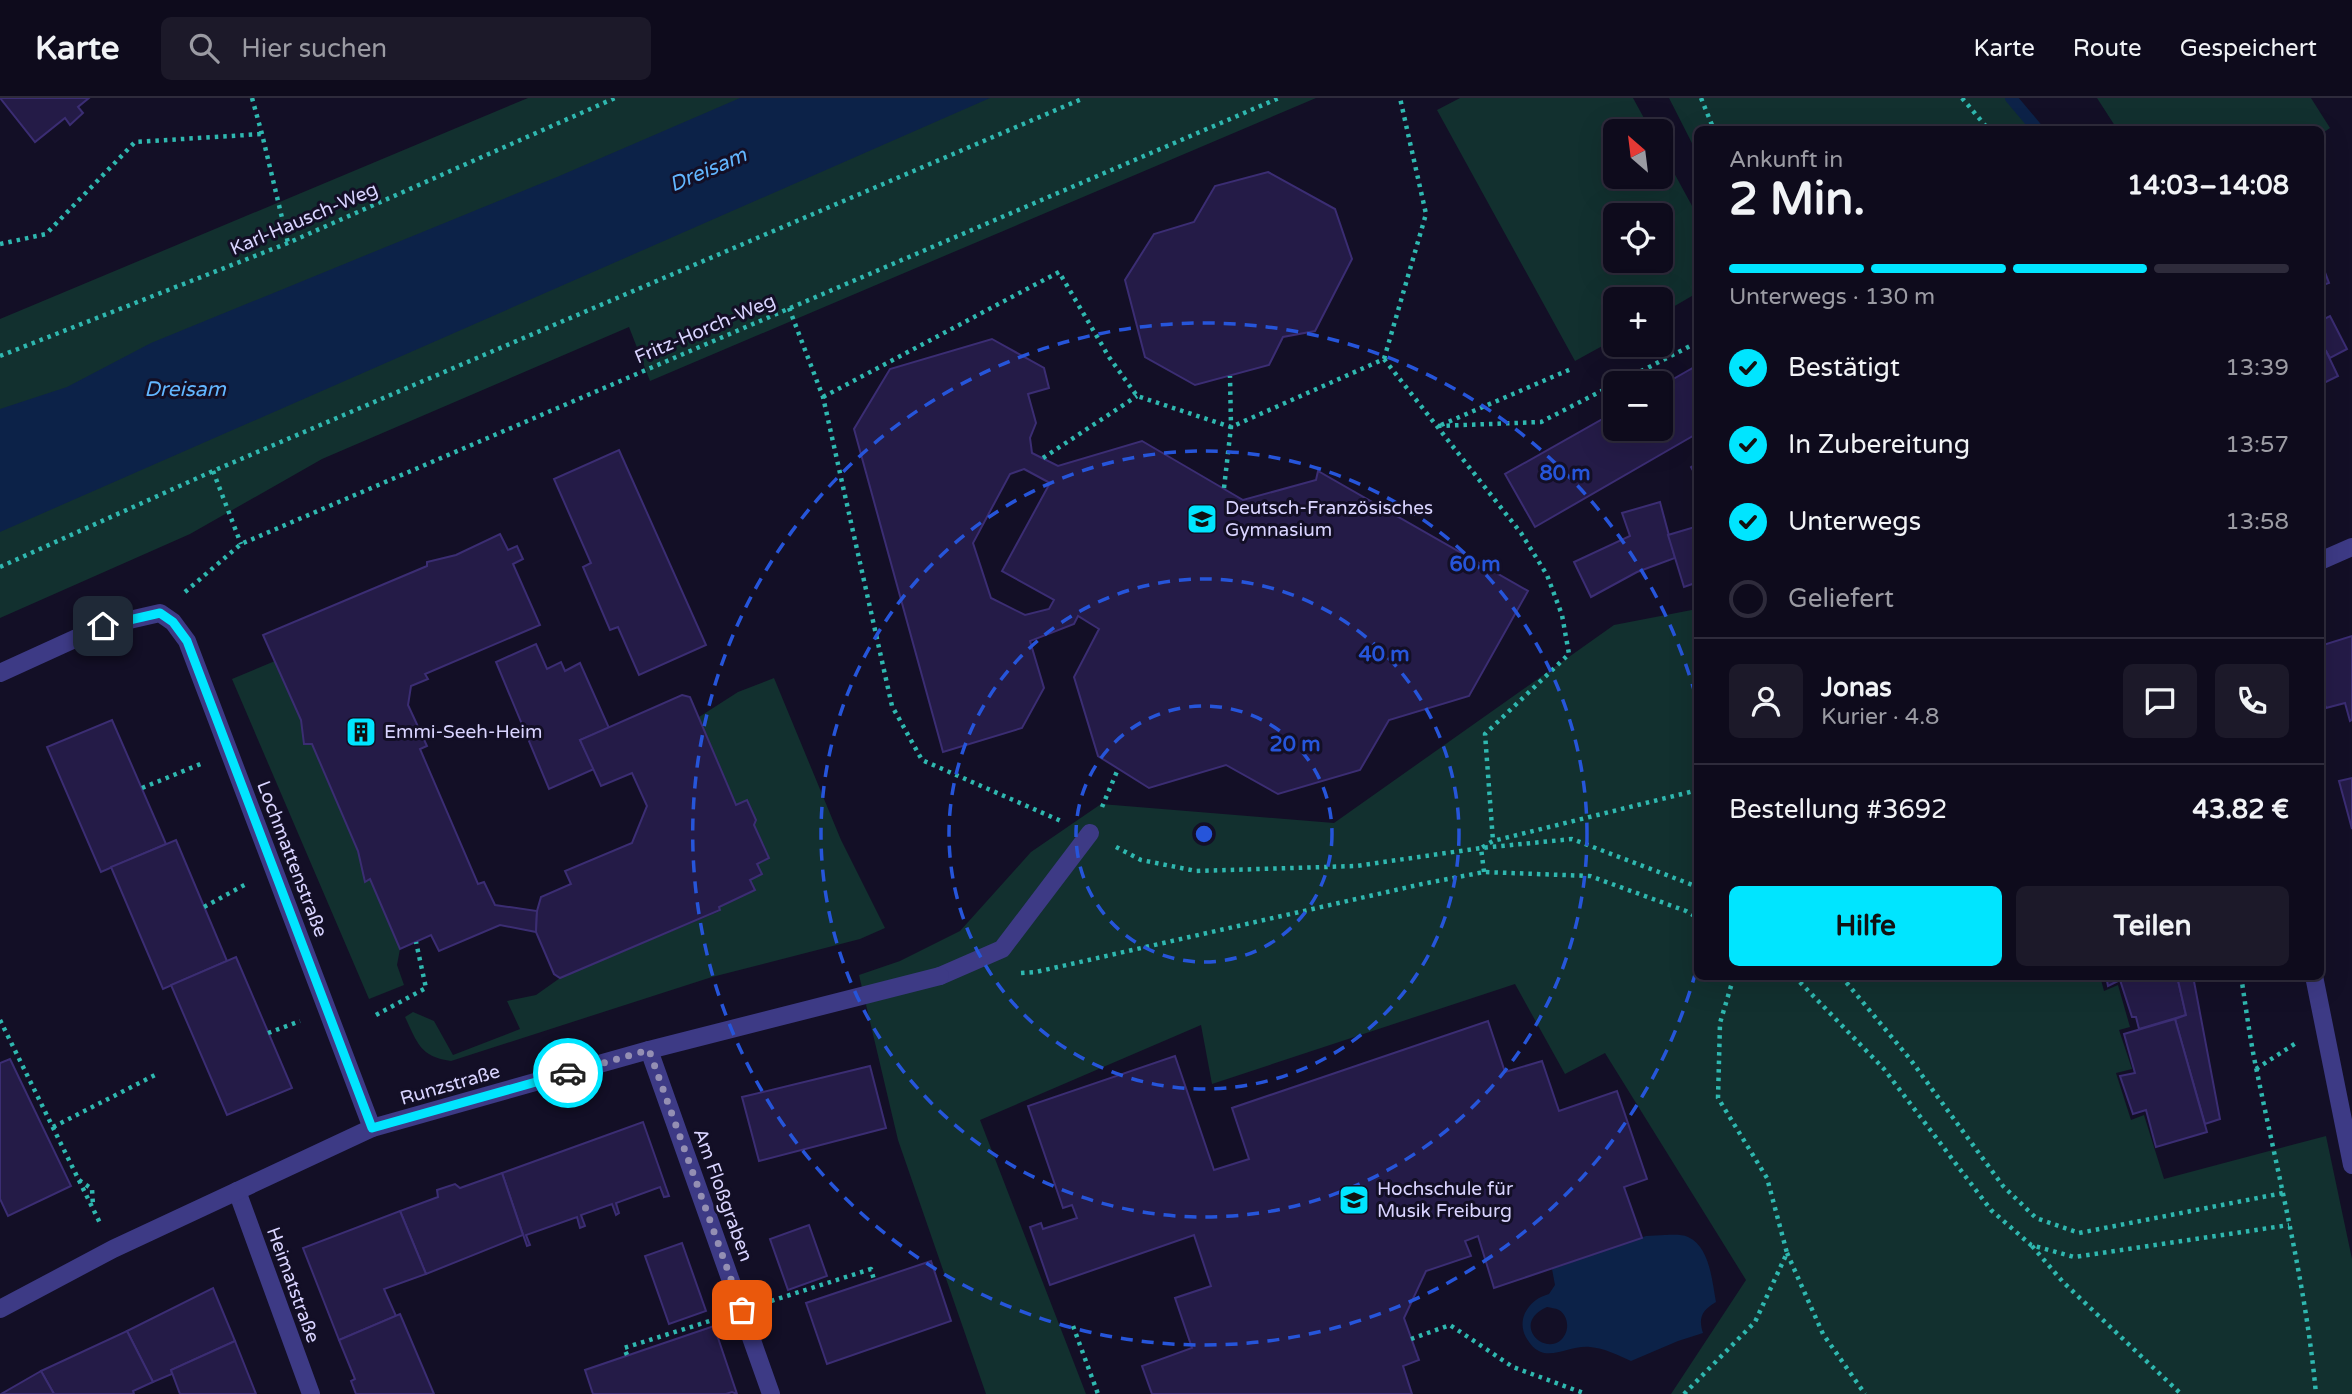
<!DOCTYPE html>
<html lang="de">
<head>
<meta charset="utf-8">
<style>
  body { margin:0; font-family:"Varela Round",sans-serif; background:#1c1929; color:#f1f3f6; height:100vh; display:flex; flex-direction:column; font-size:26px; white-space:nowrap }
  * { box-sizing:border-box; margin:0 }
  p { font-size:23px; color:#9b9ba3 }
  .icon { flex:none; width:38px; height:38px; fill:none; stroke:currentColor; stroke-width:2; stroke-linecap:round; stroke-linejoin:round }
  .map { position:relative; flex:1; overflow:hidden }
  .sheet { position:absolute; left:1694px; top:28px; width:630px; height:854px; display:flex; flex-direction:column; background:#0e0b1c; border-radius:10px; box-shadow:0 7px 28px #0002,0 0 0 2px #2e2b3b }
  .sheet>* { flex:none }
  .needle { width:46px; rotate:332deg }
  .tools { position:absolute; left:1603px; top:21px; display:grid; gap:14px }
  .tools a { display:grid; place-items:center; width:70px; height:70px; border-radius:10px; background:#0e0b1c; box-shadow:0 7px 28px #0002,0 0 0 2px #2e2b3b; font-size:35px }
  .pin { position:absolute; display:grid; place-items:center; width:60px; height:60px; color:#fff; margin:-30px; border-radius:14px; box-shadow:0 4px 10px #0006 }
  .courier { position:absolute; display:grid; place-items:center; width:70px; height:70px; margin:-35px; border:5px solid #00e5ff; border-radius:50%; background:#fff; color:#222; box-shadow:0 2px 9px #0007 }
  .head em { font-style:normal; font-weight:700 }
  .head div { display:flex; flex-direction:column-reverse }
  .head { display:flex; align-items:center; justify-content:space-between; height:119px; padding:0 35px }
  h1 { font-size:46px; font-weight:700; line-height:52px }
  .bar { display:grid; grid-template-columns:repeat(4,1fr); gap:10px 7px; align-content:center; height:84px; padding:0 35px }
  .bar i { height:9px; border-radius:5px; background:#2e2b3b }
  .bar .selected { background:#00e5ff }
  .bar p { grid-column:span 4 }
  .line { display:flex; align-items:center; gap:18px; padding:0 35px; border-top:2px solid #2e2b3b }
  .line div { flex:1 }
  .round { display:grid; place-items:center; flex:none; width:74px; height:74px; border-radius:10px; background:#1c1929 }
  ol { padding:0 35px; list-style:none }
  li { display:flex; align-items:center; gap:21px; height:77px }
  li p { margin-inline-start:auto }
  li .icon { padding:7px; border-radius:50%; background:#00e5ff; color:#111; stroke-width:4 }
  li:last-child { color:#9b9ba3 }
  li i { width:38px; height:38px; border:4px solid #2e2b3b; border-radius:50% }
  .action { display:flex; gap:14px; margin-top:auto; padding:14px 35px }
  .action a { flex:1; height:80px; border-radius:10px; background:#00e5ff; color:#111; font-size:28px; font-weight:700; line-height:80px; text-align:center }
  .action a+a { background:#1c1929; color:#f1f3f6 }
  header { display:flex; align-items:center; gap:42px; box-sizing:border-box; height:98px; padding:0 35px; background:#0e0b1c; border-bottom:2px solid #2e2b3b }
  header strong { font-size:33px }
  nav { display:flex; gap:38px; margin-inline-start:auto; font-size:24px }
  .search { width:490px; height:63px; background:#1c1929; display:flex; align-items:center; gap:18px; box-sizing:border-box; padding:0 24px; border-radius:10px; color:#9b9ba3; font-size:26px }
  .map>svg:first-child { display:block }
  .green { fill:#12302f; fill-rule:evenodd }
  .water { fill:#0c2248; fill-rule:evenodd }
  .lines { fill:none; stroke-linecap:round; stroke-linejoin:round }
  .stream { stroke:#0c2248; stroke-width:12 }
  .building { fill:#241b47; stroke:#3b2d73; stroke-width:2; fill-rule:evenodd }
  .path { stroke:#2fb8b0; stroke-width:4.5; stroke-dasharray:3.5 5; stroke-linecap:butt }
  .service { stroke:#3d3a85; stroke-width:18 }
  .minor { stroke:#3d3a85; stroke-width:18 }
  .done { stroke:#948fb3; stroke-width:7; stroke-dasharray:0 12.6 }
  .route { stroke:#00e5ff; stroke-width:9 }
  .ring { fill:none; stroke:#2655da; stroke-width:3.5; stroke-dasharray:12 9 }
  .labels { text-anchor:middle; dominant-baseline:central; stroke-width:6; stroke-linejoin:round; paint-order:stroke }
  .street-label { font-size:19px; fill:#d9d4ff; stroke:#130f26 }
  .poi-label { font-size:19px; fill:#d9d4ff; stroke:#130f26; text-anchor:start }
  .water-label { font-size:21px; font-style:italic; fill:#62b6ff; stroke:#130f26 }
  .centre { fill:#2655da; stroke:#130f26; stroke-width:3.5 }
  .ring-label { font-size:21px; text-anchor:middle; font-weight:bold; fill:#2655da; stroke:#130f26; stroke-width:6; stroke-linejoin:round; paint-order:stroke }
</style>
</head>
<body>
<header>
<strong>Karte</strong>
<div class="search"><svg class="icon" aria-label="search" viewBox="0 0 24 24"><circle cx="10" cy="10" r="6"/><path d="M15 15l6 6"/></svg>Hier suchen</div>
<nav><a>Karte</a><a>Route</a><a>Gespeichert</a></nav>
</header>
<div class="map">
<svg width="2352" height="1296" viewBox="0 0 2352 1296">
  <rect width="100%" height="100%" fill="#130f26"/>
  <!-- green -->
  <g class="green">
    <polygon points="528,0 1316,0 650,283 629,229 322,361 190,436 0,520 0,221"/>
    <path d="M1460 0H1633L1651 33H1615V79H1661V51L1697 117V195L1661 216V201H1615V241L1575 263 1437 12ZM1615 117H1661V163H1615Z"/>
    <polygon points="1669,0 2011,0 2035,31 1698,32 1697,55"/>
    <polygon points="2097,0 2311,0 2330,30 2321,36 2320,32 2117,31"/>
    <polygon points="1697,511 1698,878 2100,878 2104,893 2118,887 2130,929 2119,932 2132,971 2116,975 2131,1022 2144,1017 2164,1081 2326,1038 2352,1161 2352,1296 1671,1296 1746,1182 1605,955 1565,976 1515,886 1212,986 1201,927 980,1022 1086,1296 986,1296 898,1042 859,877 900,863 960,833 1031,754 1101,706 1334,725 1614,527"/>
    <polygon points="275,563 301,622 304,646 312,646 358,753 365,784 370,781 400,851 397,867 404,887 369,901 232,581"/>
    <path d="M774 580 841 742 885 830 860 841 712 879 451 963C420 959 417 944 405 919L413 914 434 923 453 957 520 931 507 903 536 897 560 880 720 813 719 809 754 792 750 782 762 776 757 766 769 759 754 727 756 722 747 703 736 707 699 619 738 594Z"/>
  </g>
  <!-- water -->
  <g class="water">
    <polygon points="740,0 990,0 0,434 0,311 67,289 151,245 557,79"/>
    <path d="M1665 1137C1671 1137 1682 1136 1688 1139 1710 1149 1712 1183 1716 1204 1702 1212 1698 1220 1703 1235L1678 1243 1631 1263C1618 1257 1604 1250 1590 1249 1565 1247 1544 1269 1527 1241 1522 1233 1521 1224 1525 1215 1531 1204 1537 1200 1549 1196L1555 1187 1552 1171 1646 1138ZM1547 1209C1551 1210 1555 1210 1559 1212 1569 1218 1570 1234 1561 1242 1543 1258 1511 1225 1547 1209Z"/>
  </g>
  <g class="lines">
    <!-- stream -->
    <polyline class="stream" points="2011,0 2038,32"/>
  </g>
  <!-- building -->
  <g class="building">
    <polygon points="0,0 89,0 78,9 83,15 70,27 65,20 35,44"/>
    <polygon points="1268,74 1335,111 1352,161 1315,233 1283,239 1269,267 1195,287 1145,259 1125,182 1154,136 1194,124 1215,88"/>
    <polygon points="2320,161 2329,185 2320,188"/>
    <polygon points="2330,218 2347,251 2330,260 2326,253 2320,255 2320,223"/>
    <path d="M992 241 1044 270 1049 290 1028 296 1036 325 1030 340 1032 355 1058 368 1142 343 1243 402 1316 382 1318 373 1528 493 1469 598 1389 622 1360 672 1278 696 1226 667 1149 690 1098 658 1074 579 1099 531 1078 518 1074 526 1030 543 1044 590 1022 630 943 654 854 331 890 271ZM1024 371 1050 385 1002 473 1054 502 1049 511 1025 517 991 500 973 445 1010 376Z"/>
    <polygon points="2326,253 2338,278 2320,287 2320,255"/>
    <polygon points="1698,267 1698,335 1535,429 1505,376 1615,314 1615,331 1661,331 1661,288"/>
    <polygon points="619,352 706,547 639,577 618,529 610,532 583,469 591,465 554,381"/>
    <polygon points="1698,365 1698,381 1691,369"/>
    <polygon points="1660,404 1675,460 1637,474 1591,499 1574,464 1630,438 1622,415"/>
    <polygon points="1698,428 1698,484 1684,489 1668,437"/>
    <polygon points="500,436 508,452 517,448 523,461 513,466 540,527 425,576 428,581 411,588 408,607 427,648 420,651 478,786 484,784 495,807 537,813 536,834 500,827 439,853 431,837 400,851 370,781 365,784 358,753 312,646 304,646 301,622 263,537 427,468 427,464 456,457"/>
    <polygon points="2352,538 2352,622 2350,623 2345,605 2326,610 2320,592 2320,548"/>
    <polygon points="536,546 547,571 561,564 565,573 580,565 609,630 580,642 594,671 549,691 496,564"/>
    <polygon points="682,597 690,599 736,707 747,702 756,722 754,727 769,760 757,766 762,776 750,782 755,792 719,809 720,812 560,880 554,876 536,834 537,813 541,799 571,786 565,773 632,745 647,708 632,675 601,688 580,642"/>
    <polygon points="112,622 166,746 101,774 47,649"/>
    <polygon points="2352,680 2352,731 2339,683"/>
    <polygon points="176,742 227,863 163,891 111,769"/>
    <polygon points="236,859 292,990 227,1017 171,887"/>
    <polygon points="2106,878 2177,878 2186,917 2139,931 2136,919 2132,919 2120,882 2108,888"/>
    <polygon points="2177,878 2193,878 2220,1021 2205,1026 2175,921 2186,917"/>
    <polygon points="2175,921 2207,1034 2156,1049 2146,1012 2133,1016 2120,978 2135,975 2124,936"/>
    <polygon points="1488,923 1505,974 1542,963 1559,1013 1617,993 1647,1081 1624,1089 1642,1140 1494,1190 1478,1138 1465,1143 1471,1158 1426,1173 1404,1220 1419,1262 1403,1268 1412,1296 1152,1296 1142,1268 1192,1250 1175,1200 1211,1188 1194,1137 1050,1187 1030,1129 1041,1125 1043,1131 1077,1120 1072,1107 1063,1110 1028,1008 1175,958 1214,1072 1249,1061 1232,1010"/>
    <polygon points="10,961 71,1088 8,1118 0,1101 0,965"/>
    <polygon points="870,968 886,1030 759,1063 742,999"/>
    <polygon points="643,1024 669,1098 664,1099 660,1089 616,1105 619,1115 616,1117 612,1106 581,1117 585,1128 580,1130 577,1119 526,1137 530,1147 527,1148 502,1075"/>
    <polygon points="502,1075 523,1137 426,1176 400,1113 438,1099 437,1092 455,1086 460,1090"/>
    <polygon points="400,1113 426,1176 384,1191 396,1218 339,1242 303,1150"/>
    <polygon points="809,1127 827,1178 788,1192 770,1141"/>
    <polygon points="682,1145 706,1213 669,1226 645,1158"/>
    <polygon points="931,1163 951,1223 827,1266 806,1205"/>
    <polygon points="213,1190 235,1243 171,1272 172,1276 153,1284 127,1233"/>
    <polygon points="400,1216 434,1296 356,1296 351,1283 355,1281 339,1242"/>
    <polygon points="714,1228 737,1296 732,1294 726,1296 593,1296 585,1272"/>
    <polygon points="127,1233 153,1284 133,1293 134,1296 54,1296 41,1273"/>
    <polygon points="235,1243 256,1296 180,1296 171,1272"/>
    <polygon points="41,1273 54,1296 1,1296"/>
  </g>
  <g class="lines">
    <!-- path -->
    <g class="path">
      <polyline points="252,0 262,36 288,145"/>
      <polyline points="1701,0 1714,32"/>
      <polyline points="1962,0 1989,32"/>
      <polyline points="0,146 46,136 135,44 262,36"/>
      <polyline points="789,210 823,299 892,608 922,662 1061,723"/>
      <polyline points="0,258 288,145 615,0"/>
      <polyline points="1384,261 1426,116 1400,0"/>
      <polyline points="1618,285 1698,244"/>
      <polyline points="823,299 1059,174 1109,259 1137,298 1231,329 1384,261 1521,435 1547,477 1562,517 1569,556 1485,636 1493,743"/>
      <polyline points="1441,327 1571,271"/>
      <polyline points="1438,328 1541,324 1615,286"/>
      <polyline points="1043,360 1137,298"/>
      <polyline points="213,373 241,446"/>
      <polyline points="1224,390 1231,329 1230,278"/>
      <polyline points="0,469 213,373 1084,0"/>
      <polyline points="185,494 241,446 1279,0"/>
      <polyline points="142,690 203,665"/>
      <polyline points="1102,709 1118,671"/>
      <polyline points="1116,749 1141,762 1196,773 1356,768 1481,750 1572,741 1698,789"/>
      <polyline points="1484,774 1481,750 1493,743 1698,692"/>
      <polyline points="204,809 248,785"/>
      <polyline points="1021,875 1036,874 1422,786 1484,774 1590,778 1686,813 1698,820"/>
      <polyline points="1794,878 1884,971 1991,1112 2031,1147 2074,1159 2289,1127"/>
      <polyline points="1841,878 1910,961 2003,1088 2036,1120 2079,1135 2283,1095"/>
      <path d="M2241 878C2246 910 2250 942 2257 974 2279 1081 2306 1187 2316 1296"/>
      <polyline points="376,917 426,890 416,844"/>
      <polyline points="0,922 100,1125"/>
      <polyline points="268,935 300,923"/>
      <polyline points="2256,971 2296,945"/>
      <polyline points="53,1029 159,975"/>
      <polyline points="79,1082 92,1091 93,1108"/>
      <polyline points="2032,1148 2063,1184 2181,1296"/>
      <polyline points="1787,1155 1823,1236 1865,1296"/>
      <polyline points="771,1203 871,1171 874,1182"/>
      <polyline points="1073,1228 1098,1296"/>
      <polyline points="1411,1241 1450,1227 1513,1269 1586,1296"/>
      <polyline points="627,1257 624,1250 713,1222"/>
      <polyline points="1684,1296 1755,1224 1787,1155 1767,1080 1718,1000 1720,925 1734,878"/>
    </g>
    <!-- service -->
    <polyline class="service" points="940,878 1002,851 1090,735"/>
    <!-- minor -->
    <g class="minor">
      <polyline points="2320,463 2352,449"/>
      <polyline points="0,575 103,528 160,515 173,524 187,543 372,1030"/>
      <polyline points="2314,878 2352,1067"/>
      <polyline points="649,952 771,1296"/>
      <polyline points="237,1093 311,1296"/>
      <polyline points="0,1211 113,1151 372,1030 649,952 940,878"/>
    </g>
  </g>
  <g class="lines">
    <!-- done -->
    <polyline class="done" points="568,975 649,952 742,1212"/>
    <!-- route -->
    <polyline class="route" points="103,528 160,515 173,524 187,543 372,1030 568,975"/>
  </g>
  <!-- distance rings -->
  <g class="ring">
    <circle cx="1204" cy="736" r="128"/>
    <circle cx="1204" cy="736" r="255"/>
    <circle cx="1204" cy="736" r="383"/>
    <path d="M1696 873A511 511 0 1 1 1696 599"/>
  </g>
  <!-- icons -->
  <defs>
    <g id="school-square" transform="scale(1.575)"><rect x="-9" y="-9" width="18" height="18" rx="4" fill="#00e5ff" stroke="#130f26"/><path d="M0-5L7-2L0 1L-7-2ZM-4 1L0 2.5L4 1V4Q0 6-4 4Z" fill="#111"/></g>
    <g id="building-square" transform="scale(1.575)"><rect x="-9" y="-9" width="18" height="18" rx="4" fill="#00e5ff" stroke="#130f26"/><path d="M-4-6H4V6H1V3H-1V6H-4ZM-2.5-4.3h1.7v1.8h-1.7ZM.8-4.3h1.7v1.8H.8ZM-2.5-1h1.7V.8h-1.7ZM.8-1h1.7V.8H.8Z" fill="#111"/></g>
    <g id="university-square" transform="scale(1.575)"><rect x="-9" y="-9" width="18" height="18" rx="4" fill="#00e5ff" stroke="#130f26"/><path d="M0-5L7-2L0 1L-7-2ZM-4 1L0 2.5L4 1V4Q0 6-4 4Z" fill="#111"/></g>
  </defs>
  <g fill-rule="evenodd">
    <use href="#school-square" x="1202" y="421"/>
    <use href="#building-square" x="361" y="634"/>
    <use href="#university-square" x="1354" y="1102"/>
  </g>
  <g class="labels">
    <!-- street labels -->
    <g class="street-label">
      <text transform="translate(304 121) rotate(-23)">Karl-Hausch-Weg</text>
      <text transform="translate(705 231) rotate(-23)">Fritz-Horch-Weg</text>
      <text transform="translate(292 761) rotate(69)">Lochmattenstraße</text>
      <text transform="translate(450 987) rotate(-16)">Runzstraße</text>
      <text transform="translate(723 1097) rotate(70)">Am Floßgraben</text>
      <text transform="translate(293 1187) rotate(70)">Heimatstraße</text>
    </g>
    <!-- poi labels -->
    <g class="poi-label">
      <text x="1225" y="410">Deutsch-Französisches<tspan x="1225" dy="22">Gymnasium</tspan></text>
      <text x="384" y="634">Emmi-Seeh-Heim</text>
      <text x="1377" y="1091">Hochschule für<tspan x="1377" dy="22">Musik Freiburg</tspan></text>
    </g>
    <!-- water labels -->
    <g class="water-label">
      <text transform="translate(708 72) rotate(-23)">Dreisam</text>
      <text x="185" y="291">Dreisam</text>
    </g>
  </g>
  <circle cx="1204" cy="736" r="10" class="centre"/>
  <g class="ring-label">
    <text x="1565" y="382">80 m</text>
    <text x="1475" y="473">60 m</text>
    <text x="1384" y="563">40 m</text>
    <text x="1295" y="653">20 m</text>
  </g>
</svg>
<div class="tools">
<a><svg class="needle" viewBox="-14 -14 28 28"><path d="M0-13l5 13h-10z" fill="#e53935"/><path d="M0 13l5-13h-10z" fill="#9b9ba3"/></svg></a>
<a><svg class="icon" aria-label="locate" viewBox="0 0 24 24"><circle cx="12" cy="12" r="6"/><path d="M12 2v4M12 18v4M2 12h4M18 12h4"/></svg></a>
<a>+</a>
<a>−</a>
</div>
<div class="pin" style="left:742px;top:1212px;background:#ea580c"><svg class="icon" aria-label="bag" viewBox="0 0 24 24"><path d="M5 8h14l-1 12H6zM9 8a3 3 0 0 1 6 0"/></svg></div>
<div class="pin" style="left:103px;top:528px;background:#1f2937"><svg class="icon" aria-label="home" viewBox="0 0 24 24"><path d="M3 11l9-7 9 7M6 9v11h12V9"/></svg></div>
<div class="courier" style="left:568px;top:975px"><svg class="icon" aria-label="car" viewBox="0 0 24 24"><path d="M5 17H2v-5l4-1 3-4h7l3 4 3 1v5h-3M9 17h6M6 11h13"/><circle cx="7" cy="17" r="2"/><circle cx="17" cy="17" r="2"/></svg></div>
<section class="sheet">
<div class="head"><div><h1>2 Min.</h1><p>Ankunft in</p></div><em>14:03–14:08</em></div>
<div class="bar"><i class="selected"></i><i class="selected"></i><i class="selected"></i><i></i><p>Unterwegs · 130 m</p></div>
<ol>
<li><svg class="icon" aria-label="check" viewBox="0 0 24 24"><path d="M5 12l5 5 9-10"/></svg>Bestätigt<p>13:39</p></li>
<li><svg class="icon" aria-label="check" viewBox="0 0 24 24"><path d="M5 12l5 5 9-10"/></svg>In Zubereitung<p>13:57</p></li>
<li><svg class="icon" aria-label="check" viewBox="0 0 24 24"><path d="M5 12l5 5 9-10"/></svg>Unterwegs<p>13:58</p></li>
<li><i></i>Geliefert</li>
</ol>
<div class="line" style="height:126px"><a class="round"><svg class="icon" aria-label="person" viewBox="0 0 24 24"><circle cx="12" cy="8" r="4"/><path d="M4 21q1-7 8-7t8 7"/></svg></a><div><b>Jonas</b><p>Kurier · 4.8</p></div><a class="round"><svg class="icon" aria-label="chat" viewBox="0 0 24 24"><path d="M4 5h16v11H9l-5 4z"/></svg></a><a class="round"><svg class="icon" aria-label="phone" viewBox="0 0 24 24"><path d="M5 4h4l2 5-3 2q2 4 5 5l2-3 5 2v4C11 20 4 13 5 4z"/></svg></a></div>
<div class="line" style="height:91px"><div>Bestellung #3692</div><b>43.82 €</b></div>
<div class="action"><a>Hilfe</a><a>Teilen</a></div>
</section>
</div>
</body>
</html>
